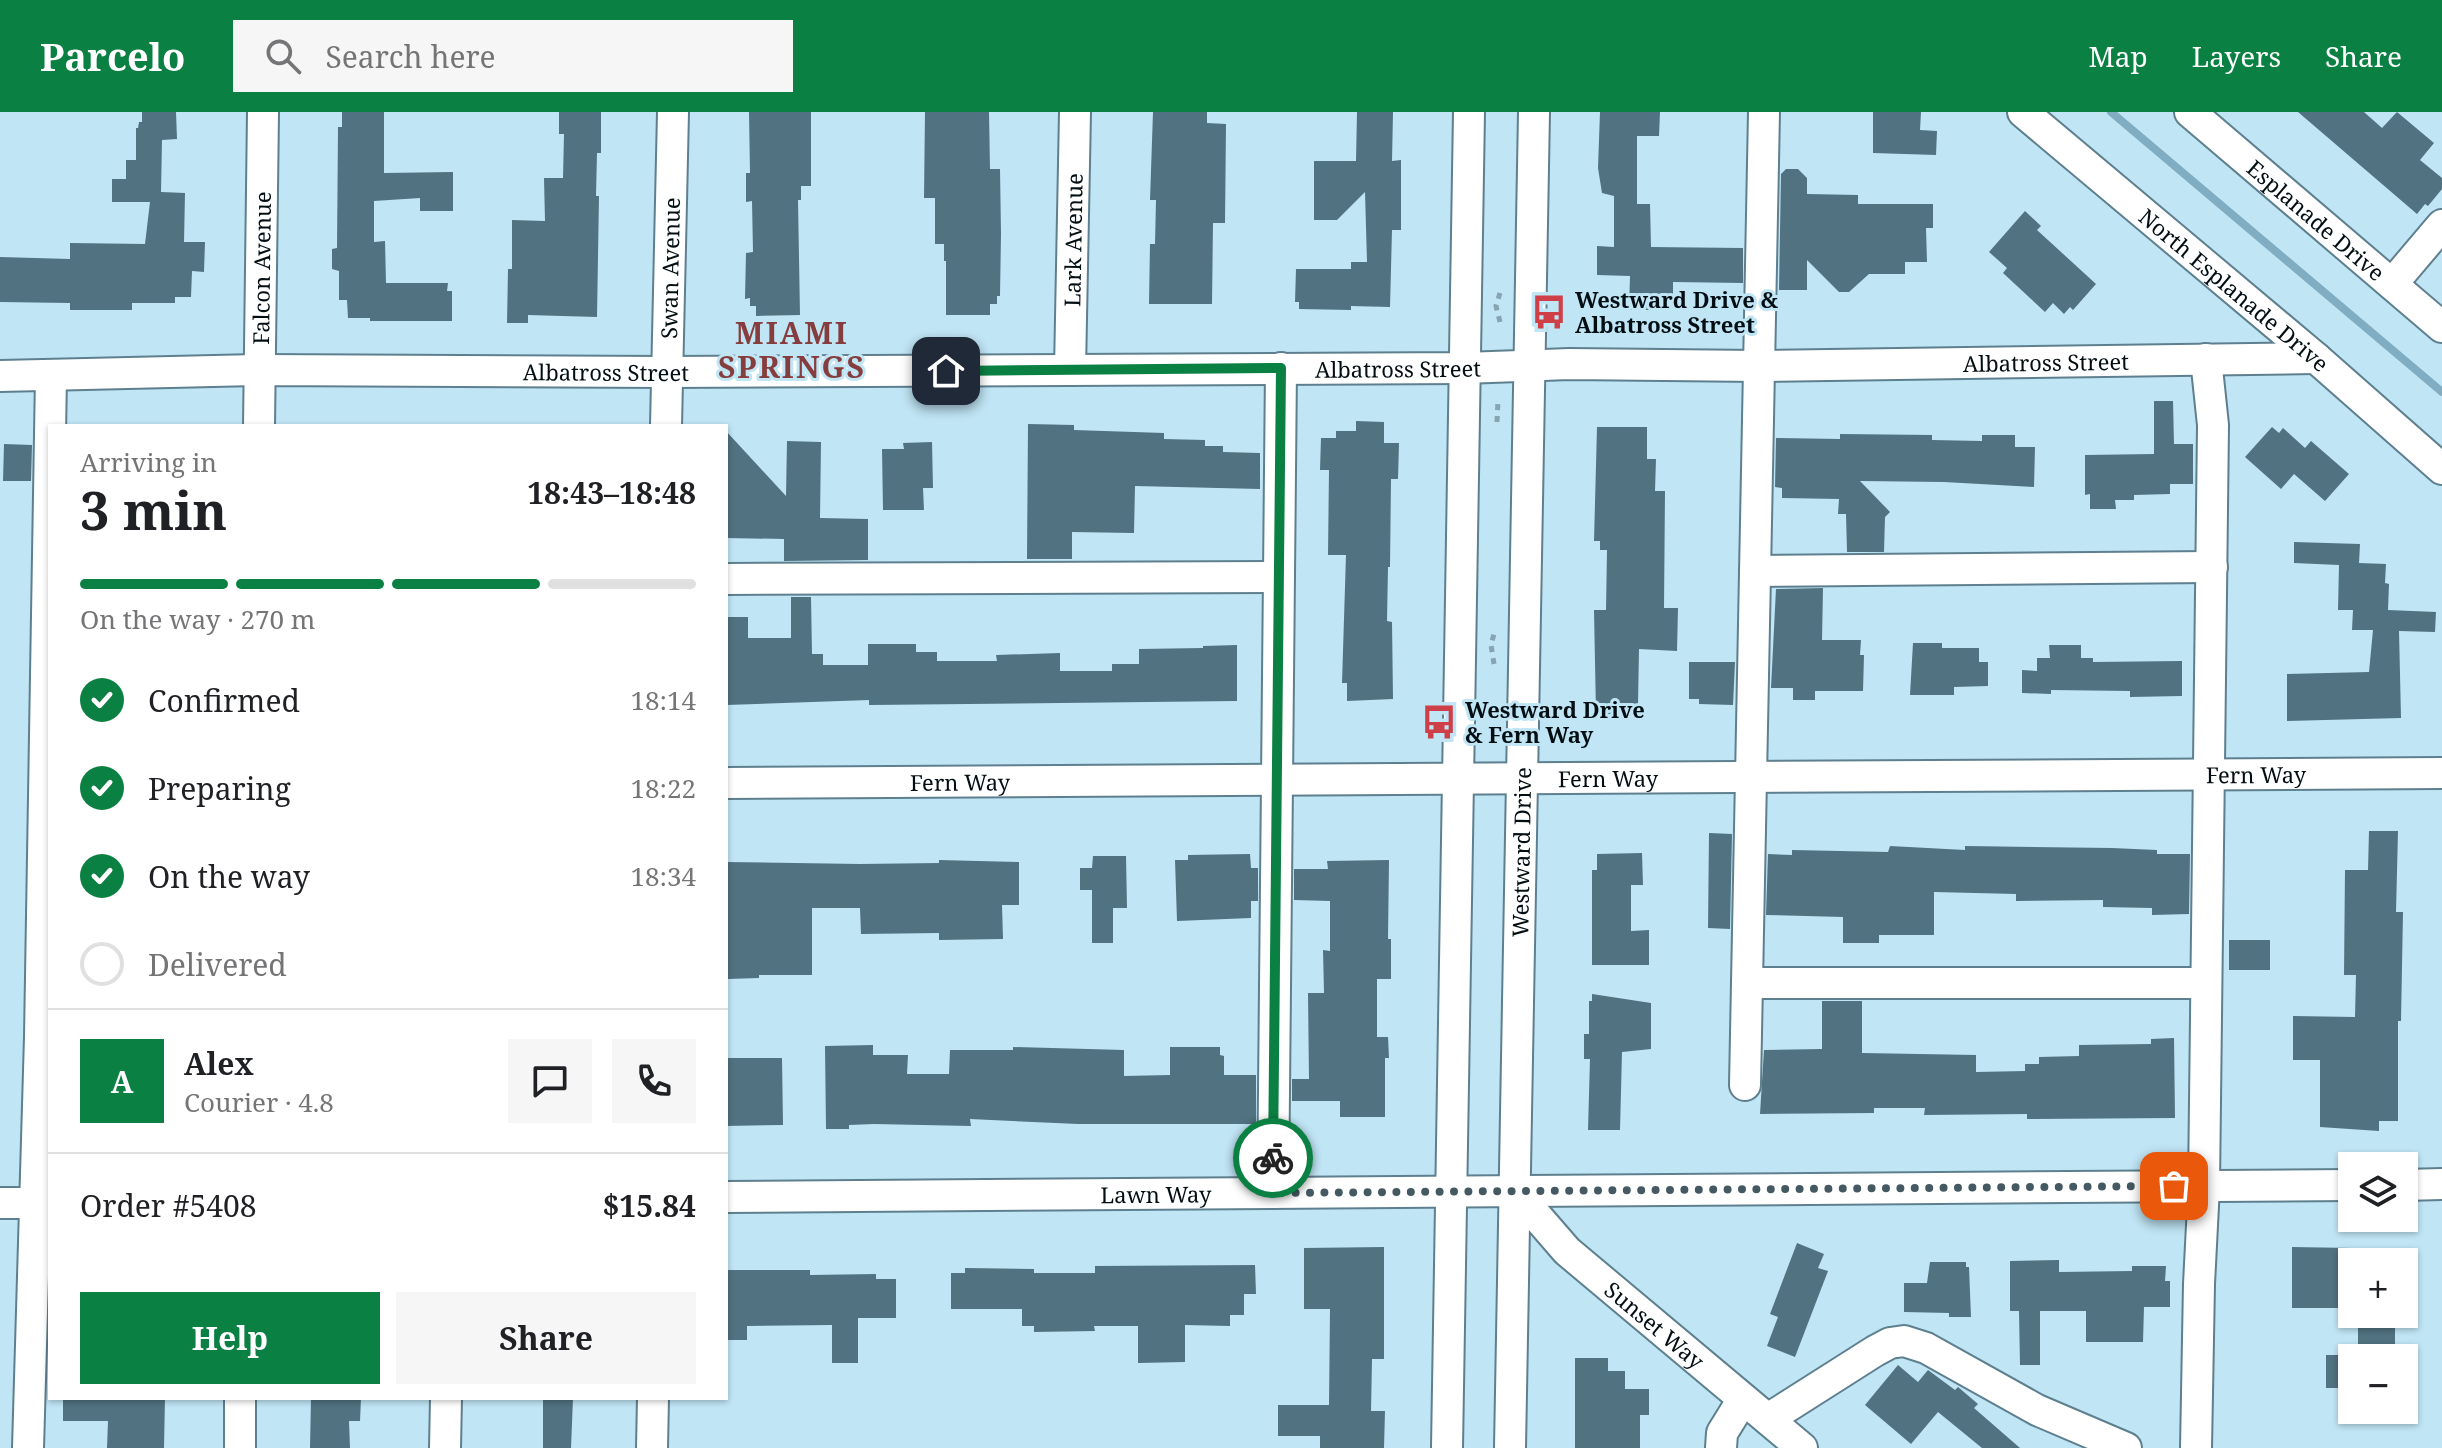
<!DOCTYPE html>
<html lang="en">
<head>
<meta charset="utf-8">
<style>
  body { margin:0; font-family:"Noto Serif",serif; background:#f6f6f6; color:#202124; height:100vh; display:flex; flex-direction:column; font-size:30px; white-space:nowrap }
  * { box-sizing:border-box; margin:0 }
  p { font-size:26px; color:#757577 }
  .icon { flex:none; width:44px; height:44px; fill:none; stroke:currentColor; stroke-width:2; stroke-linecap:round; stroke-linejoin:round }
  .map { position:relative; flex:1; overflow:hidden }
  .panel { position:absolute; left:48px; top:312px; width:680px; height:976px; display:flex; flex-direction:column; background:#fff; border-radius:0px; box-shadow:0 2px 6px #0004 }
  .panel>* { flex:none }
  .tools { position:absolute; left:2338px; top:1040px; display:grid; gap:16px }
  .tools a { display:grid; place-items:center; width:80px; height:80px; border-radius:0px; background:#fff; box-shadow:0 2px 6px #0004; font-size:40px }
  .pin { position:absolute; display:grid; place-items:center; width:68px; height:68px; color:#fff; margin:-34px; border-radius:16px; box-shadow:0 4px 12px #0006 }
  .courier { position:absolute; display:grid; place-items:center; width:80px; height:80px; margin:-40px; border:6px solid #0b8043; border-radius:50%; background:#fff; color:#222; box-shadow:0 2px 10px #0007 }
  .overview em { font-style:normal; font-weight:700 }
  .overview div { display:flex; flex-direction:column-reverse }
  .overview { display:flex; align-items:center; justify-content:space-between; height:136px; padding:0 32px }
  h1 { font-size:52px; font-weight:700; line-height:60px }
  .bar { display:grid; grid-template-columns:repeat(4,1fr); gap:12px 8px; align-content:center; height:96px; padding:0 32px }
  .bar i { height:10px; border-radius:6px; background:#e0e0e0 }
  .bar .on { background:#0b8043 }
  .bar p { grid-column:span 4 }
  .line { display:flex; align-items:center; gap:20px; padding:0 32px; border-top:2px solid #e0e0e0 }
  .line div { flex:1 }
  .round { display:grid; place-items:center; flex:none; width:84px; height:84px; border-radius:0px; background:#f6f6f6 }
  ol { padding:0 32px; list-style:none }
  li { display:flex; align-items:center; gap:24px; height:88px }
  li p { margin-inline-start:auto }
  li .icon { padding:8px; border-radius:50%; background:#0b8043; color:#fff; stroke-width:4 }
  li:last-child { color:#757577 }
  li i { width:44px; height:44px; border:4px solid #e0e0e0; border-radius:50% }
  .cta { display:flex; gap:16px; margin-top:auto; padding:16px 32px }
  .cta a { flex:1; height:92px; border-radius:0px; background:#0b8043; color:#fff; font-size:32px; font-weight:700; line-height:92px; text-align:center }
  .cta a+a { background:#f6f6f6; color:#202124 }
  header { display:flex; align-items:center; gap:48px; box-sizing:border-box; height:112px; padding:0 40px; background:#0b8043; color:#fff }
  header strong { font-size:38px }
  nav { display:flex; gap:44px; margin-inline-start:auto; font-size:28px }
  .search { width:560px; height:72px; background:#f6f6f6; display:flex; align-items:center; gap:20px; box-sizing:border-box; padding:0 28px; border-radius:0px; color:#757577; font-size:30px }
  .map>svg:first-child { display:block }
  .lines { fill:none; stroke-linecap:round; stroke-linejoin:round }
  .stream { stroke:#80adc1; stroke-width:8 }
  .building { fill:#517280 }
  .minor-casing { stroke:#5e7f8e; stroke-width:34 }
  .path { stroke:#87a4b1; stroke-width:5; stroke-dasharray:6 6; stroke-linecap:butt }
  .minor { stroke:#fff; stroke-width:30 }
  .done { stroke:#455962; stroke-width:8; stroke-dasharray:0 14.4 }
  .route { stroke:#0b8043; stroke-width:10 }
  .labels { text-anchor:middle; dominant-baseline:central; stroke-width:6; stroke-linejoin:round; paint-order:stroke }
  .street-label { font-size:22px; fill:#030e13; stroke:#c0e5f5 }
  .poi-label { font-size:22px; font-weight:bold; fill:#030e13; stroke:#c0e5f5; text-anchor:start }
  .district-label { font-size:30px; font-weight:bold; letter-spacing:2px; fill:#863d3e; stroke:#c0e5f5 }
</style>
</head>
<body>
<header>
<strong>Parcelo</strong>
<div class="search"><svg class="icon" aria-label="search" viewBox="0 0 24 24"><circle cx="10" cy="10" r="6"/><path d="M15 15l6 6"/></svg>Search here</div>
<nav><a>Map</a><a>Layers</a><a>Share</a></nav>
</header>
<div class="map">
<svg width="2442" height="1336" viewBox="0 0 2442 1336">
  <rect width="100%" height="100%" fill="#c0e5f5"/>
  <g class="lines">
    <!-- stream -->
    <polyline class="stream" points="2111,0 2442,280"/>
  </g>
  <!-- building -->
  <g class="building">
    <polygon points="142,0 176,0 177,27 162,28 161,80 185,81 184,130 205,130 204,160 192,159 191,185 175,185 175,191 132,191 132,198 70,198 70,191 0,190 0,145 70,147 70,131 145,132 150,90 112,90 112,67 126,67 126,48 136,48 136,16 138,16 139,10 142,10"/>
    <polygon points="342,0 384,0 384,61 453,60 453,99 420,99 420,86 374,89 374,130 385,129 386,171 448,171 447,179 452,179 452,209 370,209 370,206 348,206 347,188 339,188 339,159 332,157 332,137 337,136 338,15 342,15"/>
    <polygon points="559,0 601,0 601,41 597,41 596,84 599,84 597,205 528,203 528,211 507,211 508,157 512,157 512,108 545,109 544,66 563,66 564,22 559,22"/>
    <polygon points="749,0 811,0 811,74 801,74 801,88 798,88 800,203 756,204 756,194 750,194 750,186 745,187 746,141 753,140 752,89 746,90 746,61 750,61"/>
    <polygon points="925,0 989,0 990,57 1000,57 1001,122 1000,184 997,184 997,192 990,192 990,203 946,203 946,149 944,149 944,132 935,132 935,86 924,86"/>
    <polygon points="1153,0 1207,0 1207,11 1226,12 1225,111 1213,111 1212,192 1149,192 1150,132 1155,132 1156,88 1150,88"/>
    <polygon points="1357,0 1393,0 1392,49 1401,48 1401,118 1392,118 1390,195 1351,194 1351,198 1299,197 1299,190 1295,190 1296,157 1351,157 1351,150 1367,150 1365,80 1337,108 1314,108 1314,49 1356,49"/>
    <polygon points="1600,0 1660,0 1659,24 1637,24 1637,92 1650,92 1651,135 1743,136 1743,171 1673,170 1673,186 1660,186 1660,198 1629,198 1630,164 1597,163 1597,134 1614,135 1614,84 1602,81 1598,56"/>
    <polygon points="1873,0 1921,0 1920,18 1937,19 1936,43 1873,41"/>
    <polygon points="2298,0 2364,0 2382,16 2397,0 2434,31 2420,48 2442,66 2442,77 2428,94 2425,92 2417,102"/>
    <polygon points="1786,57 1798,57 1807,66 1807,82 1858,83 1858,92 1933,92 1933,116 1926,116 1927,150 1905,150 1905,162 1869,162 1849,180 1839,180 1807,148 1807,178 1779,178 1781,62"/>
    <polygon points="2025,99 2041,114 2037,118 2096,172 2073,198 2070,195 2064,202 2053,191 2045,200 2003,161 2007,156 1989,140"/>
    <polygon points="2154,289 2173,289 2174,332 2193,332 2193,372 2170,372 2170,382 2134,383 2134,388 2115,388 2116,397 2090,397 2090,382 2085,383 2085,343 2154,342"/>
    <polygon points="1356,309 1384,310 1384,331 1399,331 1398,367 1391,367 1390,455 1388,455 1387,509 1392,510 1393,587 1347,589 1347,571 1342,571 1346,443 1328,443 1329,358 1320,358 1321,326 1336,326 1336,319 1356,319"/>
    <polygon points="1028,312 1074,313 1074,318 1164,321 1164,327 1205,328 1205,334 1223,334 1223,340 1260,341 1260,377 1135,374 1134,421 1072,420 1072,447 1027,447"/>
    <polygon points="1597,315 1647,315 1647,347 1656,347 1655,379 1665,379 1664,496 1678,496 1677,539 1639,537 1638,592 1628,592 1627,602 1596,602 1594,498 1606,498 1607,438 1600,438 1600,429 1594,429"/>
    <polygon points="2272,315 2279,321 2283,316 2305,336 2311,329 2349,362 2325,389 2294,362 2281,377 2245,345"/>
    <polygon points="726,319 786,384 787,329 821,330 820,406 868,407 868,448 784,449 784,427 726,426"/>
    <polygon points="1840,322 1932,323 1932,328 1982,329 1982,323 2015,323 2015,335 2035,335 2034,375 1944,370 1860,369 1890,400 1885,405 1884,440 1847,440 1846,402 1838,402 1839,387 1782,386 1782,376 1775,375 1776,326 1840,327"/>
    <polygon points="932,330 933,376 923,376 924,398 883,398 882,337 904,337 903,331"/>
    <polygon points="4,332 32,333 31,369 3,369"/>
    <polygon points="2294,430 2360,432 2359,451 2386,452 2385,471 2389,472 2388,498 2436,500 2435,520 2399,519 2401,606 2287,609 2287,562 2369,560 2373,518 2352,518 2353,498 2338,498 2339,453 2294,451"/>
    <polygon points="1823,476 1822,528 1861,528 1860,543 1864,543 1863,579 1815,579 1815,588 1793,588 1793,576 1771,576 1776,477"/>
    <polygon points="791,485 811,485 812,542 823,542 823,553 868,553 868,532 916,532 916,540 937,540 937,549 997,549 996,543 1060,541 1060,559 1112,559 1112,552 1139,552 1139,537 1203,536 1203,534 1237,533 1237,589 869,593 869,588 726,593 726,505 748,505 748,526 791,526"/>
    <polygon points="1913,531 1942,531 1942,536 1979,536 1979,550 1988,550 1988,574 1954,575 1954,583 1910,583"/>
    <polygon points="2049,533 2081,533 2081,546 2093,546 2093,550 2182,549 2182,584 2130,585 2130,579 2051,578 2051,582 2022,581 2022,558 2037,559 2037,546 2050,546"/>
    <polygon points="1689,550 1735,550 1733,593 1699,592 1699,587 1689,587"/>
    <polygon points="2369,719 2398,719 2396,800 2403,800 2401,909 2398,909 2398,1009 2379,1009 2379,1019 2320,1015 2320,948 2293,948 2293,904 2355,905 2356,863 2344,863 2345,758 2368,758"/>
    <polygon points="1709,721 1732,722 1730,817 1708,816"/>
    <polygon points="1890,734 1965,738 1965,734 2112,736 2157,738 2157,742 2190,742 2189,802 2152,803 2152,796 2103,795 2103,788 2016,789 2016,782 1934,780 1934,823 1879,823 1879,831 1843,831 1843,805 1766,803 1768,742 1792,743 1792,738 1888,740"/>
    <polygon points="1642,741 1643,773 1631,773 1631,819 1649,818 1649,853 1592,853 1592,758 1597,758 1597,742"/>
    <polygon points="1250,742 1251,756 1258,756 1258,789 1251,789 1251,806 1177,809 1175,748 1188,748 1188,743"/>
    <polygon points="1093,744 1126,744 1127,796 1113,796 1113,831 1092,831 1092,778 1080,778 1080,756 1092,756"/>
    <polygon points="939,748 1019,750 1019,793 1002,793 1003,827 939,828 939,821 861,822 860,796 812,796 812,863 759,863 759,866 728,867 726,750 860,752 939,751"/>
    <polygon points="1389,748 1388,827 1391,827 1391,867 1377,867 1377,925 1388,925 1389,946 1385,946 1385,1005 1340,1005 1340,989 1292,989 1292,967 1309,967 1308,881 1324,881 1323,838 1330,839 1330,789 1294,788 1294,757 1328,757 1327,749"/>
    <rect x="2229" y="828" width="41" height="30"/>
    <polygon points="1592,882 1651,891 1651,937 1622,940 1620,1018 1588,1018 1590,947 1584,947 1584,922 1589,922 1589,889 1592,889"/>
    <polygon points="1822,889 1862,889 1862,941 1976,943 1976,960 2025,959 2025,952 2039,952 2039,945 2079,944 2079,933 2151,932 2151,927 2174,926 2175,1006 2027,1007 2027,1002 1924,1003 1925,996 1874,996 1874,1001 1760,1002 1764,938 1822,937"/>
    <polygon points="873,933 873,943 908,943 907,962 949,962 950,938 1013,938 1013,935 1124,938 1124,964 1170,963 1170,935 1220,935 1220,943 1224,944 1224,963 1256,963 1256,1012 1078,1012 970,1007 971,1014 874,1012 849,1013 849,1017 826,1017 825,934"/>
    <polygon points="726,946 782,946 783,1013 726,1014"/>
    <polygon points="1797,1131 1824,1142 1818,1156 1828,1159 1795,1245 1767,1234 1778,1205 1770,1202"/>
    <polygon points="1384,1135 1384,1247 1372,1247 1371,1299 1385,1299 1384,1336 1320,1336 1320,1324 1278,1324 1278,1293 1329,1293 1330,1197 1304,1197 1304,1136"/>
    <polygon points="2292,1135 2352,1136 2352,1196 2292,1196"/>
    <polygon points="2059,1148 2059,1160 2132,1159 2132,1154 2166,1154 2165,1169 2170,1169 2170,1195 2144,1195 2143,1230 2086,1230 2086,1199 2040,1199 2040,1253 2020,1253 2019,1199 2010,1199 2010,1149"/>
    <polygon points="1930,1150 1966,1150 1966,1155 1969,1155 1971,1205 1949,1205 1949,1201 1904,1200 1904,1171 1927,1171"/>
    <polygon points="1255,1153 1256,1182 1244,1182 1244,1203 1230,1203 1230,1214 1185,1213 1185,1250 1138,1251 1138,1214 1094,1214 1095,1219 1034,1220 1034,1214 1022,1214 1022,1197 951,1197 951,1161 965,1161 965,1156 1034,1157 1034,1161 1095,1161 1095,1154"/>
    <polygon points="726,1158 810,1158 810,1163 876,1162 876,1167 896,1167 896,1206 858,1206 858,1251 832,1251 832,1213 747,1214 747,1228 726,1228"/>
    <rect x="2358" y="1216" width="37" height="30"/>
    <rect x="2326" y="1243" width="26" height="33"/>
    <polygon points="1575,1246 1608,1246 1608,1259 1625,1259 1625,1277 1649,1277 1649,1303 1640,1303 1640,1336 1575,1336"/>
    <polygon points="1898,1253 1918,1270 1928,1258 1955,1278 1958,1275 1978,1292 1974,1296 2020,1336 1982,1336 1938,1300 1911,1332 1865,1293"/>
    <polygon points="63,1286 165,1286 164,1336 107,1336 108,1309 63,1309"/>
    <polygon points="311,1286 361,1286 360,1309 349,1309 350,1336 310,1336"/>
    <polygon points="543,1286 573,1286 571,1336 543,1336"/>
  </g>
  <g class="lines">
    <!-- minor casing -->
    <g class="minor-casing">
      <g id="minor">
        <path id="s1" d="M2023 0 2316 246 2442 357"/>
        <path id="s2" d="M2190 0 2442 215"/>
        <polyline points="2392,172 2442,113"/>
        <path id="s3" d="M1070 258 1075 0"/>
        <path id="s4" d="M0 264 260 258 666 260 1464 256 1569 252 1759 254 2316 246"/>
        <path id="s5" d="M259 314 263 0"/>
        <path id="s6" d="M666 314 673 0"/>
        <polyline points="1755,459 2212,455"/>
        <polyline points="726,467 1279,465"/>
        <path id="s7" d="M726 671 2442 661"/>
        <polyline points="1747,871 2206,871"/>
        <polyline points="1745,973 1764,0"/>
        <polyline points="2404,1073 2442,1072"/>
        <path id="s8" d="M1515 1079 1567 1139 1802 1336"/>
        <polyline points="1273,1081 1281,256"/>
        <path id="s9" d="M726 1085 2352 1073"/>
        <polyline points="0,1091 50,1091"/>
        <polyline points="1768,1307 1875,1239 1890,1231 1904,1229 1926,1236 2037,1298 2126,1336"/>
        <polyline points="28,1336 40,925 51,263"/>
        <polyline points="240,1336 240,1286"/>
        <polyline points="445,1336 446,1286"/>
        <polyline points="652,1336 653,1286"/>
        <polyline points="1447,1336 1469,0"/>
        <path id="s10" d="M1510 1336 1534 0"/>
        <polyline points="1721,1336 1722,1321 1743,1287"/>
        <polyline points="2196,1336 2199,1172 2204,1074 2213,313 2206,247"/>
      </g>
    </g>
    <!-- path -->
    <g class="path">
      <polyline points="1500,210 1496,194 1500,181"/>
      <polyline points="1497,310 1498,288"/>
      <polyline points="1494,552 1491,533 1495,518"/>
    </g>
    <!-- minor -->
    <use href="#minor" class="minor"/>
  </g>
  <g class="lines">
    <!-- done -->
    <polyline class="done" points="1273,1046 1273,1081 2174,1074"/>
    <!-- route -->
    <polyline class="route" points="946,259 1281,256 1273,1046"/>
  </g>
  <!-- icons -->
  <defs>
    <g id="bus-bare" transform="scale(2.76)"><path d="M-5-6H5V4H4V6H2V4H-2V6H-4V4H-5ZM-3.5-4V0h7V-4ZM-3.5 1.2v1.5H-2V1.2ZM2 1.2v1.5H3.5V1.2Z" fill="#cf3f48" stroke="#c0e5f5" stroke-width="2.5" paint-order="stroke"/></g>
  </defs>
  <g fill-rule="evenodd">
    <use href="#bus-bare" x="1549" y="200"/>
    <use href="#bus-bare" x="1439" y="610"/>
  </g>
  <g class="labels">
    <!-- street labels -->
    <g class="street-label">
      <text stroke="none"><textPath href="#s2" startOffset="166">Esplanade Drive</textPath></text>
      <text stroke="none"><textPath href="#s3" startOffset="130">Lark Avenue</textPath></text>
      <text stroke="none"><textPath href="#s5" startOffset="158">Falcon Avenue</textPath></text>
      <text stroke="none"><textPath href="#s6" startOffset="158">Swan Avenue</textPath></text>
      <text stroke="none"><textPath href="#s1" startOffset="276">North Esplanade Drive</textPath></text>
      <text stroke="none"><textPath href="#s4" startOffset="2046">Albatross Street</textPath></text>
      <text stroke="none"><textPath href="#s4" startOffset="1398">Albatross Street</textPath></text>
      <text stroke="none"><textPath href="#s4" startOffset="606">Albatross Street</textPath></text>
      <text stroke="none"><textPath href="#s7" startOffset="1530">Fern Way</textPath></text>
      <text stroke="none"><textPath href="#s7" startOffset="882">Fern Way</textPath></text>
      <text stroke="none"><textPath href="#s7" startOffset="234">Fern Way</textPath></text>
      <text stroke="none"><textPath href="#s10" startOffset="596">Westward Drive</textPath></text>
      <text stroke="none"><textPath href="#s9" startOffset="430">Lawn Way</textPath></text>
      <text stroke="none"><textPath href="#s8" startOffset="194">Sunset Way</textPath></text>
    </g>
    <!-- poi labels -->
    <g class="poi-label">
      <text x="1575" y="187">Westward Drive &amp;<tspan x="1575" dy="25">Albatross Street</tspan></text>
      <text x="1465" y="597">Westward Drive<tspan x="1465" dy="25">&amp; Fern Way</tspan></text>
    </g>
    <!-- district labels -->
    <g class="district-label">
      <text x="792" y="220">MIAMI<tspan x="792" dy="34">SPRINGS</tspan></text>
    </g>
  </g>
</svg>
<div class="tools">
<a><svg class="icon" aria-label="layers" viewBox="0 0 24 24"><path d="M12 4l9 5-9 5-9-5zM3 14l9 5 9-5"/></svg></a>
<a>+</a>
<a>−</a>
</div>
<div class="pin" style="left:2174px;top:1074px;background:#ea580c"><svg class="icon" aria-label="bag" viewBox="0 0 24 24"><path d="M5 8h14l-1 12H6zM9 8a3 3 0 0 1 6 0"/></svg></div>
<div class="pin" style="left:946px;top:259px;background:#1f2937"><svg class="icon" aria-label="home" viewBox="0 0 24 24"><path d="M3 11l9-7 9 7M6 9v11h12V9"/></svg></div>
<div class="courier" style="left:1273px;top:1046px"><svg class="icon" aria-label="bike" viewBox="0 0 24 24"><circle cx="6" cy="16" r="4"/><circle cx="18" cy="16" r="4"/><path d="M6 16l4-8h5l3 8M10 8l3 8H6M13 5h3"/></svg></div>
<section class="panel">
<div class="overview"><div><h1>3 min</h1><p>Arriving in</p></div><em>18:43–18:48</em></div>
<div class="bar"><i class="on"></i><i class="on"></i><i class="on"></i><i></i><p>On the way · 270 m</p></div>
<ol>
<li><svg class="icon" aria-label="check" viewBox="0 0 24 24"><path d="M5 12l5 5 9-10"/></svg>Confirmed<p>18:14</p></li>
<li><svg class="icon" aria-label="check" viewBox="0 0 24 24"><path d="M5 12l5 5 9-10"/></svg>Preparing<p>18:22</p></li>
<li><svg class="icon" aria-label="check" viewBox="0 0 24 24"><path d="M5 12l5 5 9-10"/></svg>On the way<p>18:34</p></li>
<li><i></i>Delivered</li>
</ol>
<div class="line" style="height:144px"><b class="round" style="background:#0b8043;color:#fff">A</b><div><b>Alex</b><p>Courier · 4.8</p></div><a class="round"><svg class="icon" aria-label="chat" viewBox="0 0 24 24"><path d="M4 5h16v11H9l-5 4z"/></svg></a><a class="round"><svg class="icon" aria-label="phone" viewBox="0 0 24 24"><path d="M5 4h4l2 5-3 2q2 4 5 5l2-3 5 2v4C11 20 4 13 5 4z"/></svg></a></div>
<div class="line" style="height:104px"><div>Order #5408</div><b>$15.84</b></div>
<div class="cta"><a>Help</a><a>Share</a></div>
</section>
</div>
</body>
</html>
